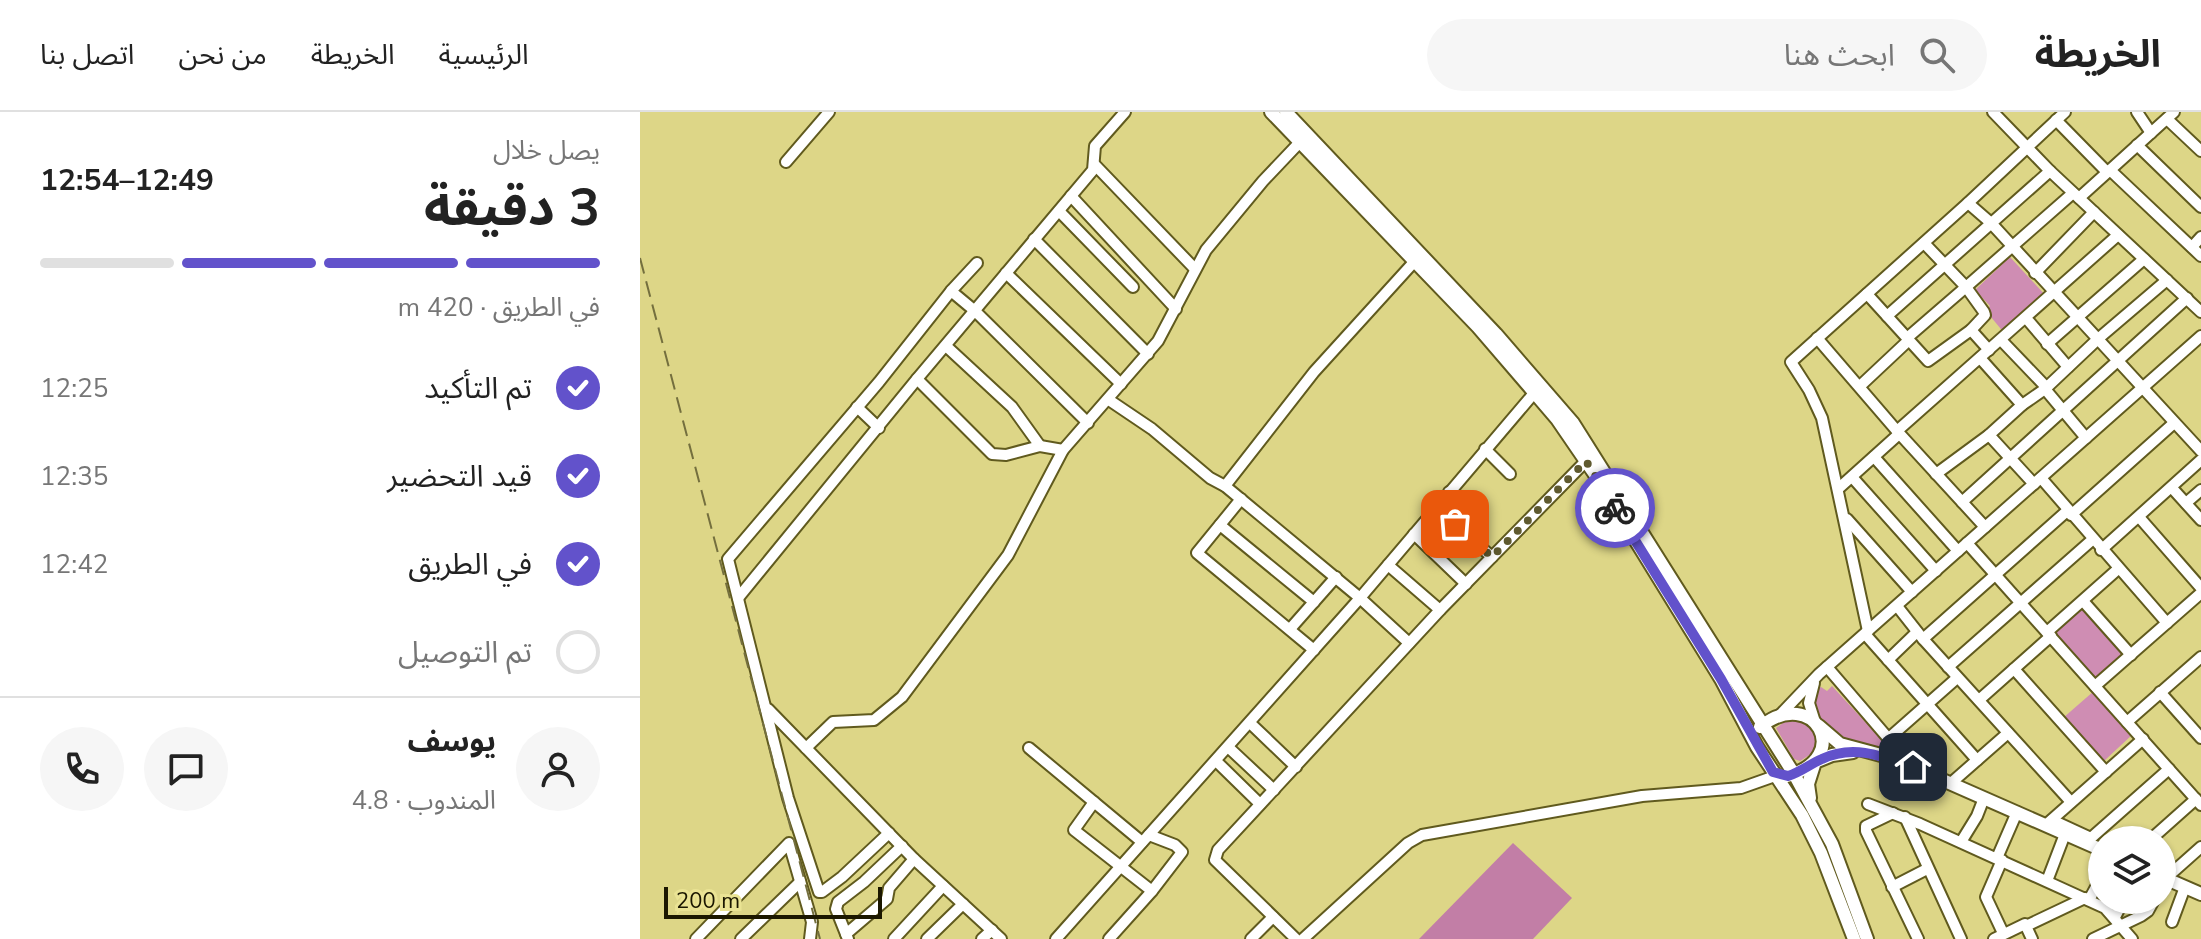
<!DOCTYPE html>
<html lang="ar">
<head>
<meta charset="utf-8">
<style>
  body { margin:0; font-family:"Nunito Sans","Noto Sans Arabic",sans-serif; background:#f6f6f6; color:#222; direction:rtl; height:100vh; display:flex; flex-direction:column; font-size:30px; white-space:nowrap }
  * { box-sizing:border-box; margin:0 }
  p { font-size:26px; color:#767676 }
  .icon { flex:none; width:44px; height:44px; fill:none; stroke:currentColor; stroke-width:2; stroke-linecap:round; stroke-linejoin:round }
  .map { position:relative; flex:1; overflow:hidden; direction:ltr }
  .sheet { display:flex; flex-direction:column; background:#fff; width:640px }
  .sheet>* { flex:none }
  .buttons { position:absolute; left:1448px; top:714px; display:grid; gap:16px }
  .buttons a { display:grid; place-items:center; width:88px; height:88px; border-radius:50%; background:#fff; box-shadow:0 2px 6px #0004; font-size:40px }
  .scale { position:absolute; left:24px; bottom:20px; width:218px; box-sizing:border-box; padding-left:8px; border:4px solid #1b1700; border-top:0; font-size:22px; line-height:28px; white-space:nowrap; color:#1b1700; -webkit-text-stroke:6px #eae394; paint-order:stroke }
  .pin { position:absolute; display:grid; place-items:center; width:68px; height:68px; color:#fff; margin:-34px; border-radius:16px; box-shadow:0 4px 12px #0006 }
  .courier { position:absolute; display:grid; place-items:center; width:80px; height:80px; margin:-40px; border:6px solid #6252cb; border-radius:50%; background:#fff; color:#222; box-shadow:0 2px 10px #0007 }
  .overview em { font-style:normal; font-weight:700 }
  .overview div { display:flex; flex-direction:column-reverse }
  .overview { display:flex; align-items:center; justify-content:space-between; height:136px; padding:0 40px }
  h1 { font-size:52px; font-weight:700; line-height:60px }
  .bar { display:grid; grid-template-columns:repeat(4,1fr); gap:12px 8px; align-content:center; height:96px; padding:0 40px }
  .bar i { height:10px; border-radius:6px; background:#e0e0e0 }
  .bar .active { background:#6252cb }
  .bar p { grid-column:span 4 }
  .line { display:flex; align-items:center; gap:20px; padding:0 40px; border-top:2px solid #e0e0e0 }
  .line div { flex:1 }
  .round { display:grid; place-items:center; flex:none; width:84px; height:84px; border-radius:42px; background:#f6f6f6 }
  ol { padding:0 40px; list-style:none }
  li { display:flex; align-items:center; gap:24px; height:88px }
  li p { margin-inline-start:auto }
  li .icon { padding:8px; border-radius:50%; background:#6252cb; color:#fff; stroke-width:4 }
  li:last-child { color:#767676 }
  li i { width:44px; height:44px; border:4px solid #e0e0e0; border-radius:50% }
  header { display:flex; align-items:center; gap:48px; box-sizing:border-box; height:112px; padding:0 40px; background:#fff; border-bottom:2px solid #e0e0e0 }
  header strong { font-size:38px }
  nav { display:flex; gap:44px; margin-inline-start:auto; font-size:28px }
  .search { width:560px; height:72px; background:#f6f6f6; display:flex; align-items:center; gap:20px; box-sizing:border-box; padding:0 28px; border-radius:44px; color:#767676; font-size:30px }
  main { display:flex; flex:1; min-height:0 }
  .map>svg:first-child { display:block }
  .green { fill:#cf8db3 }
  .forest { fill:#c27ea6 }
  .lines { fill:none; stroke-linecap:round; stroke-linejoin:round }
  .minor-casing { stroke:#605a1e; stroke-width:14 }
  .major-casing { stroke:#605a1e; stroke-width:16 }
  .minor { stroke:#fff; stroke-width:10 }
  .major { stroke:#fff; stroke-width:12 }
  .rail { stroke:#746f3e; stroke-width:2; stroke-dasharray:16 8; stroke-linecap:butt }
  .done { stroke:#5f5a2f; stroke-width:8; stroke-dasharray:0 14.4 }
  .route { stroke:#6252cb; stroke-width:10 }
</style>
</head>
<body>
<header>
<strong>الخريطة</strong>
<div class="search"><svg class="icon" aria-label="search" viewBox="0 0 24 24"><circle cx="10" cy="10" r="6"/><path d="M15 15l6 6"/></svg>ابحث هنا</div>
<nav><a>الرئيسية</a><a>الخريطة</a><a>من نحن</a><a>اتصل بنا</a></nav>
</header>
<main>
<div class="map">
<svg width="1561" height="827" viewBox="0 0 1561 827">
  <rect width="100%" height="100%" fill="#ddd687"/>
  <!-- green -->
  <g class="green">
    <polygon points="1370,145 1407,185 1365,222 1346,199 1350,194 1335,178"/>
    <polygon points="1442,493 1486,542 1455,569 1412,519"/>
    <path d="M1192 574 1251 638 1250 640C1216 630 1167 625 1177 577L1181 575 1187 579Z"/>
    <polygon points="1454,579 1493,622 1463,650 1423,606"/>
    <path d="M1160 608 1174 616C1180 634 1176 640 1160 649L1154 647 1136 616 1146 609Z"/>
  </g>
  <!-- forest -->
  <polygon class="forest" points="873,731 932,786 893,827 779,827"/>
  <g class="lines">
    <!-- minor casing -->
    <g class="minor-casing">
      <g id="minor">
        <polyline points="1353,0 1410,59 1561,200"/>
        <polyline points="1497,0 1511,21"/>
        <polyline points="1527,7 1561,39"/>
        <polyline points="1416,8 1467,60"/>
        <polyline points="1497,33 1561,95"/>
        <polyline points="146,50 189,0"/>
        <polyline points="455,53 555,157"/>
        <polyline points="1470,58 1561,144"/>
        <polyline points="431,84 536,197"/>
        <polyline points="1439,86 1534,0"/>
        <polyline points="1328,91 1351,111 1561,339"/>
        <polyline points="419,99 493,175"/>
        <polyline points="394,127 508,242"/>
        <polyline points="1284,131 1326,175 1433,81"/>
        <polyline points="1552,135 1561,125"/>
        <polyline points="366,161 481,272"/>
        <polyline points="1395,161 1454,100"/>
        <polyline points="311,179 337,151"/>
        <polyline points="1227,182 1288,249 1331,218 1349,238"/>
        <polyline points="1247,204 1410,59"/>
        <polyline points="1386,206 1428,255"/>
        <polyline points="1177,226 1257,319 1345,415"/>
        <polyline points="1267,226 1326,175 1344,200 1345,203 1331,218"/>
        <polyline points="1361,228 1407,276"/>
        <polyline points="1407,232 1504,147"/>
        <polyline points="306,234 372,295 400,334"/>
        <polyline points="1340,246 1382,293 1405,277 1446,326"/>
        <polyline points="277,267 453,58 455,34 485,0"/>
        <polyline points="1220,274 1269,228"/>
        <polyline points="1405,277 1459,226 1527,168"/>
        <polyline points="469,288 512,317 570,366 585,374 720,486 769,531"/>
        <polyline points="217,295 239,316"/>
        <polyline points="1257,319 1478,123"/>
        <polyline points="1349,323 1394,372"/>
        <polyline points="845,337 870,362"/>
        <polyline points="1234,345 1318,439"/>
        <polyline points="1296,362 1349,323 1382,293"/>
        <polyline points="1212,365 1296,459"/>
        <polyline points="1401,366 1527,511"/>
        <polyline points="585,374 674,260 774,150"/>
        <polyline points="1199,376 1259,322"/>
        <polyline points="1532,376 1561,408"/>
        <polyline points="809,380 834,403"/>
        <polyline points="601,387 557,441 674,538"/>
        <polyline points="1322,390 1547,186"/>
        <polyline points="1546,391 1561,378"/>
        <polyline points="796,396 852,445"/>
        <polyline points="1431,403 1534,311"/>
        <polyline points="1499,405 1561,476"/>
        <polyline points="1207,407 1272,480"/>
        <polyline points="580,413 674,490"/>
        <polyline points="774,422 826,472"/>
        <polyline points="1327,431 1561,693"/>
        <polyline points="1461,438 1561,348"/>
        <polyline points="748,453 800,498"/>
        <polyline points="98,486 277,267 352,342 366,343 400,334 423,338"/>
        <polyline points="1443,489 1491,543"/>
        <polyline points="1257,494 1283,527 1431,690"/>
        <polyline points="650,517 696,465"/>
        <polyline points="1228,519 1182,306 1169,278 1151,250 1328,91 1425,0"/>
        <polyline points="1407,520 1478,457"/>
        <polyline points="1225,522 1337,648"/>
        <polyline points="1283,527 1427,399"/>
        <polyline points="1248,548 1277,520"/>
        <polyline points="1187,555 1272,654"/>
        <polyline points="1308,555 1452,428"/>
        <polyline points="1374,557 1466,660"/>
        <polyline points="1174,571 1169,591 1175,610"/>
        <polyline points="1455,574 1561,481"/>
        <polyline points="1520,580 1561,626"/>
        <polyline points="1339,588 1411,524"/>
        <polyline points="128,597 274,747 361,827"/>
        <polyline points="1139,604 1179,562 1561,224"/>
        <polyline points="1487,610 1561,545"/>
        <polyline points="610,611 656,655"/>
        <polyline points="1249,626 1317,566"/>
        <polyline points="588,635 634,678"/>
        <polyline points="166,636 193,610 234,608 262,585 368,443 423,338 518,229 566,138 623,69 660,30"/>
        <polyline points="389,636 502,730"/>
        <polyline points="576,649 620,692"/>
        <polyline points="1311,671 1368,621"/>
        <polyline points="454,690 434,718 512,779 542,740 535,733 509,723"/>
        <polyline points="1228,692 1280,712 1465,796 1492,827"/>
        <polyline points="1253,701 1226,714 1226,719 1278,827"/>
        <polyline points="1265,705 1321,827"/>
        <polyline points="1412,708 1451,726 1529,657"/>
        <polyline points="1408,711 1503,627"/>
        <polyline points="249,721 202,765 182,780 179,780 148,686 88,447 239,270 311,179 335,199 448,311"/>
        <polyline points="1510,728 1556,687"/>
        <polyline points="1321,730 1337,704 1344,686"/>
        <polyline points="1357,746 1377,700"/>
        <polyline points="1362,748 1346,785 1363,821"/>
        <polyline points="1407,769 1425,722"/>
        <polyline points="1522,773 1525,767 1561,735"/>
        <polyline points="1252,775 1287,757"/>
        <polyline points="1449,788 1462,764"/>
        <polyline points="1475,805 1484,788"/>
        <polyline points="1532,810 1545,775"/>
        <polyline points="1386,814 1445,786"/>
        <polyline points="206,822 247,787 249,776 274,747"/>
        <polyline points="56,827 149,731 172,810 170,827"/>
        <polyline points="101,827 160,770"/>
        <polyline points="208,827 196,797 198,790 224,770 262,734"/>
        <polyline points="254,827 303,774"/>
        <polyline points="287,827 323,792"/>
        <polyline points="342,827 352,818"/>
        <polyline points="416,827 720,486 895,280"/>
        <polyline points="469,827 512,779"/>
        <polyline points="611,827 633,805"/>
        <polyline points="656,827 575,748 578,738 800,498 946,349"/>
        <polyline points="663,827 768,731 782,723 1002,684 1101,676 1135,664"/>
        <polyline points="1354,827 1385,812 1392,827"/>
        <polyline points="1453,827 1501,804 1508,799 1514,788"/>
      </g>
    </g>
    <!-- major casing -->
    <g class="major-casing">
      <g id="major">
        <polyline points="631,0 838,215 917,307 954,361 1081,567 1117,635 1162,703 1181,741 1214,827"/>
        <polyline points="646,0 856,222 933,311 1154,662 1192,732 1227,827"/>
        <polyline points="1179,614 1200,632 1241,643 1273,655 1462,738"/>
        <path d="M1120 615C1174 572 1215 646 1147 664"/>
        <polyline points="1170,686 1168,672 1175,650 1192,643 1213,640"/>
        <polyline points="1522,765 1561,782"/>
      </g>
    </g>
    <!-- minor -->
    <use href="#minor" class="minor"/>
    <!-- major -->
    <use href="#major" class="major"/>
    <!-- rail -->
    <polyline class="rail" points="0,146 180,827"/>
  </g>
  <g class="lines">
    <!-- done -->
    <polyline class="done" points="815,412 852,445 946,349 975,396"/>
    <!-- route -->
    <path class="route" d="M975 396 1081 567 1133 660 1148 664C1161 660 1170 652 1182 647 1213 632 1242 644 1273 655"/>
  </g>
</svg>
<div class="buttons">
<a><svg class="icon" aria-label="layers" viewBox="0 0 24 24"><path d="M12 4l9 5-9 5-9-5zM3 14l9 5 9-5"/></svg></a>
</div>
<div class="scale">200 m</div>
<div class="pin" style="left:815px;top:412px;background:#ea580c"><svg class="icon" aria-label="bag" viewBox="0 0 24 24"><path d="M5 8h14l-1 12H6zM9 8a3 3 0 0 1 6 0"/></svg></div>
<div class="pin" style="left:1273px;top:655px;background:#1f2937"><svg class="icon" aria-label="home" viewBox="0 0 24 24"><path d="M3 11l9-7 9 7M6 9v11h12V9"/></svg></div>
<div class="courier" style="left:975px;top:396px"><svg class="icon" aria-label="bike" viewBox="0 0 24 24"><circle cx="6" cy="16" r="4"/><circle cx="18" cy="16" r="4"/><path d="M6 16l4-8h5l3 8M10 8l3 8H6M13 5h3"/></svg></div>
</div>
<section class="sheet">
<div class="overview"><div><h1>3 دقيقة</h1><p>يصل خلال</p></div><em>12:49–12:54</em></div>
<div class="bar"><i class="active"></i><i class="active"></i><i class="active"></i><i></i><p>في الطريق · 420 m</p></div>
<ol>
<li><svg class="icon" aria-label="check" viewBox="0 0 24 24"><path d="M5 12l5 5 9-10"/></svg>تم التأكيد<p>12:25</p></li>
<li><svg class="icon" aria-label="check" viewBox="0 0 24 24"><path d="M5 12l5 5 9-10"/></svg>قيد التحضير<p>12:35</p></li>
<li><svg class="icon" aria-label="check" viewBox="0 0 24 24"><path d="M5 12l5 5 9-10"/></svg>في الطريق<p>12:42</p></li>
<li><i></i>تم التوصيل</li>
</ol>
<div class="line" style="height:144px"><a class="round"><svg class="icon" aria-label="person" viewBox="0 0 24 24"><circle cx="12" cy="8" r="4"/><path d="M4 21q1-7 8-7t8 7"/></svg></a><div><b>يوسف</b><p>المندوب · 4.8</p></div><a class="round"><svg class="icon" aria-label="chat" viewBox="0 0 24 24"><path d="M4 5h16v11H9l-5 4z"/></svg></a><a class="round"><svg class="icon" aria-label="phone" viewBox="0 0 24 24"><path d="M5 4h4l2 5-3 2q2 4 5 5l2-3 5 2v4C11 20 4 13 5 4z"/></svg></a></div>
</section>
</main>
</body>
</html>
